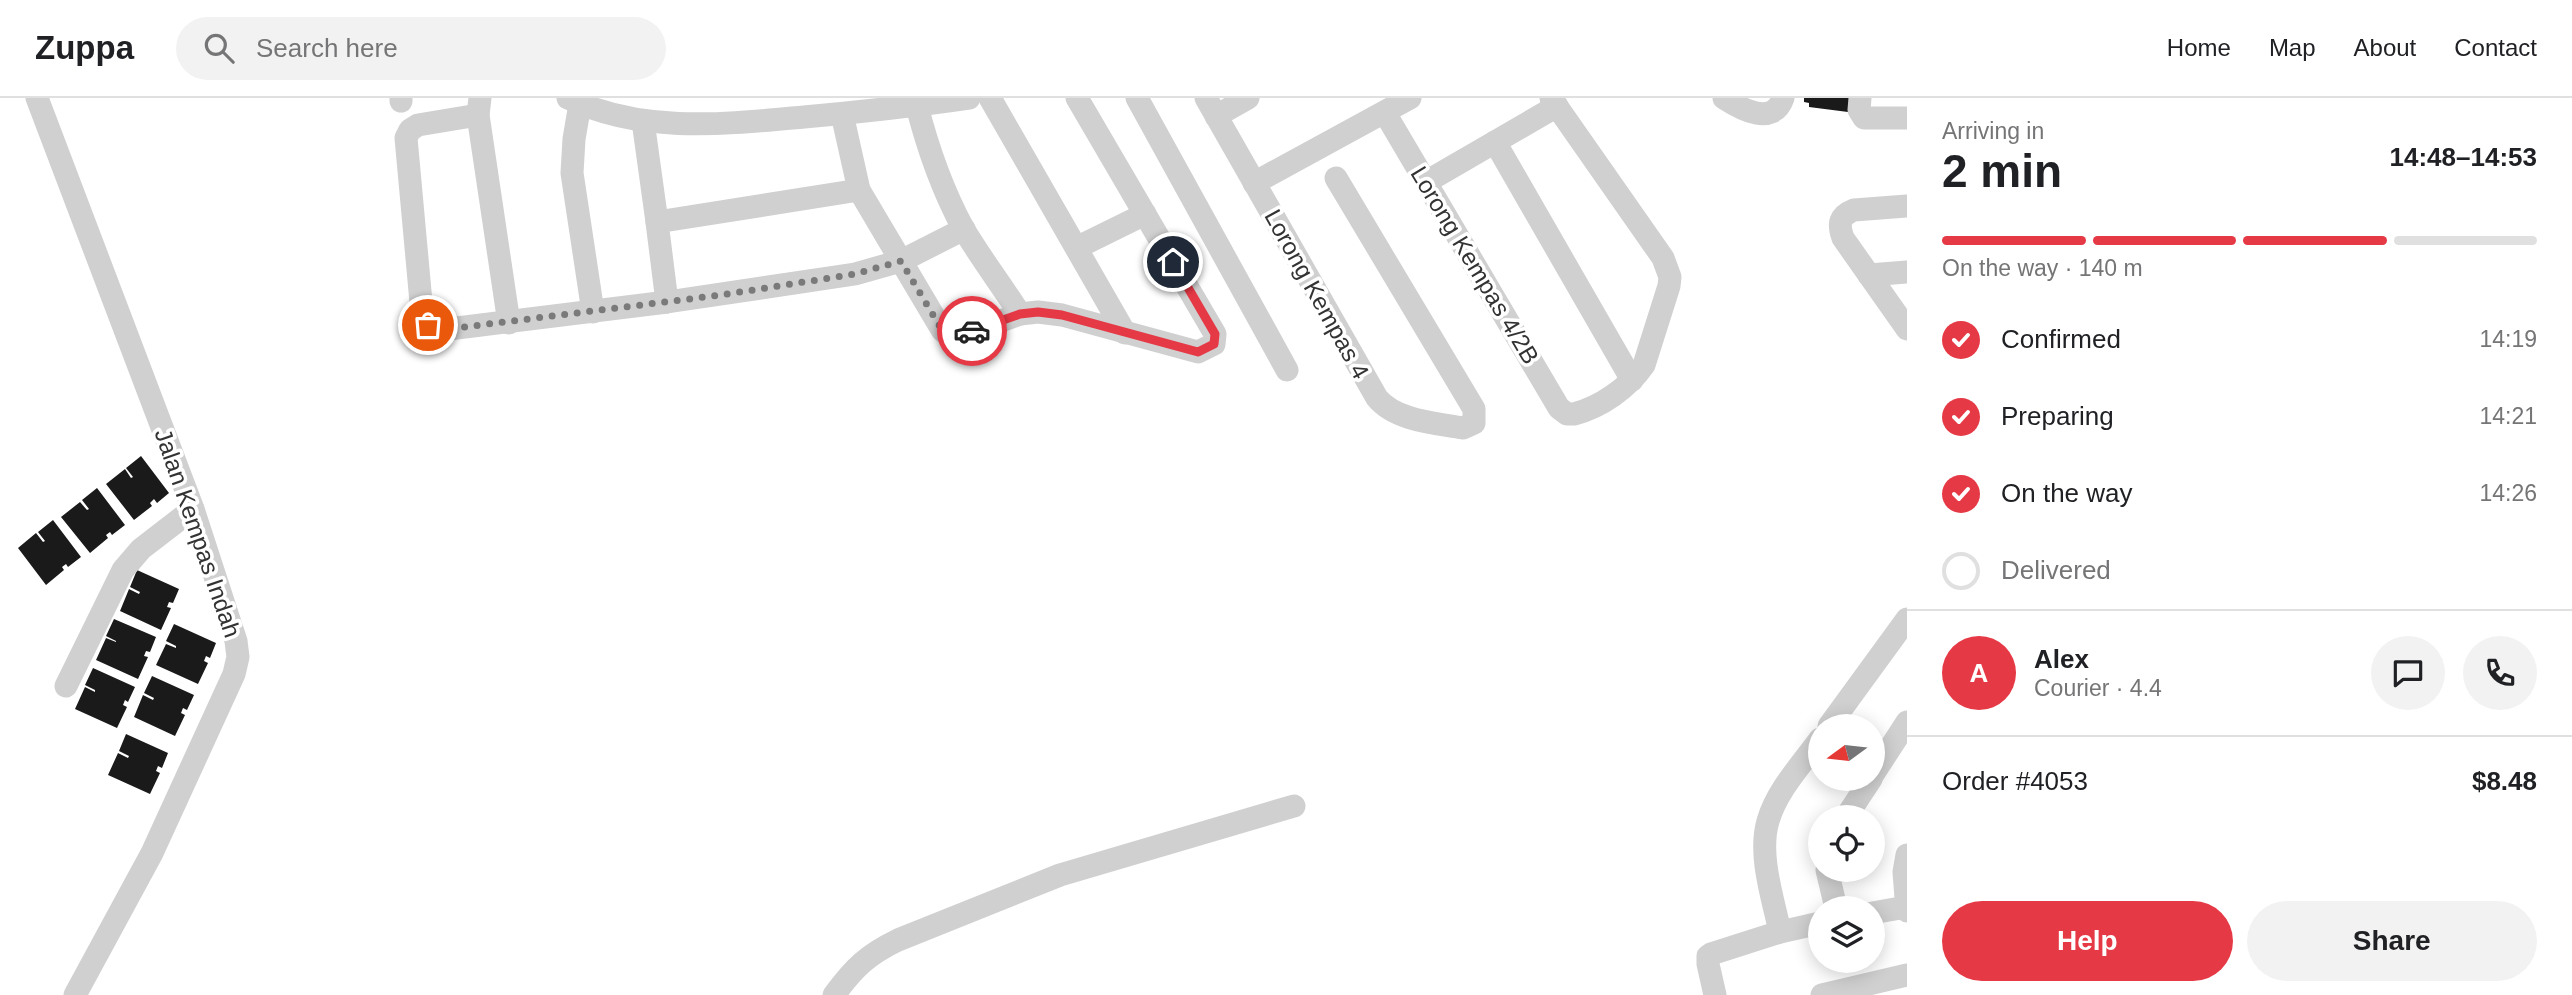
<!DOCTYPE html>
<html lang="en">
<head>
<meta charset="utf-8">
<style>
  body { margin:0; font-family:Helvetica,sans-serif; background:#f2f2f2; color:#202124; height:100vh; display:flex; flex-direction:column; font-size:26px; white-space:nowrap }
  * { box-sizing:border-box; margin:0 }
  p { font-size:23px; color:#757577 }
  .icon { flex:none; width:38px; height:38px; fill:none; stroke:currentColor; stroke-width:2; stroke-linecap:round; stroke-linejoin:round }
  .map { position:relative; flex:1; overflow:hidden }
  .details { display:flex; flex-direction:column; background:#fff; width:665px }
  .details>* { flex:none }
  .needle { width:46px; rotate:255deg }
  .tools { position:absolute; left:1808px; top:616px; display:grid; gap:14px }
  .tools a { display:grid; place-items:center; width:77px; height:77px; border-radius:50%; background:#fff; box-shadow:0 4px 18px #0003; font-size:35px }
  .pin { position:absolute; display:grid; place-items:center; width:60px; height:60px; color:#fff; margin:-30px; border:4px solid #fff; border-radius:50%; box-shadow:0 2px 7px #0007 }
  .courier { position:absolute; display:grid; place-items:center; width:70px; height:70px; margin:-35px; border:5px solid #e63946; border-radius:50%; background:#fff; color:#222; box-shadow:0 2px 9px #0007 }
  .overview em { font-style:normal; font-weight:600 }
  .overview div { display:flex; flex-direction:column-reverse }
  .overview { display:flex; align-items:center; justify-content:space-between; height:119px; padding:0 35px }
  h1 { font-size:46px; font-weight:600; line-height:52px }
  .bar { display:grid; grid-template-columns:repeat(4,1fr); gap:10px 7px; align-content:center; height:84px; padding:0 35px }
  .bar i { height:9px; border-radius:5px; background:#e0e0e0 }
  .bar .current { background:#e63946 }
  .bar p { grid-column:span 4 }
  .line { display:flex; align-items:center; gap:18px; padding:0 35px; border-top:2px solid #e0e0e0 }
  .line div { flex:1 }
  .round { display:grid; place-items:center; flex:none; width:74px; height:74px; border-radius:37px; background:#f2f2f2 }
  ol { padding:0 35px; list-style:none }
  li { display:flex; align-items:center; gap:21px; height:77px }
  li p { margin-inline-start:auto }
  li .icon { padding:7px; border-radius:50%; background:#e63946; color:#fff; stroke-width:4 }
  li:last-child { color:#757577 }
  li i { width:38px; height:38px; border:4px solid #e0e0e0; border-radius:50% }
  .primary-button { display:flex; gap:14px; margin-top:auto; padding:14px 35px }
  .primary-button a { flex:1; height:80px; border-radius:42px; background:#e63946; color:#fff; font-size:28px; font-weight:600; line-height:80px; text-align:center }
  .primary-button a+a { background:#f2f2f2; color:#202124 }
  header { display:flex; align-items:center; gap:42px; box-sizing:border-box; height:98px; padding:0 35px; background:#fff; border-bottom:2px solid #e0e0e0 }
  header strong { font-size:33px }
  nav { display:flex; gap:38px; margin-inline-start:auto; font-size:24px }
  .search { width:490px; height:63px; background:#f2f2f2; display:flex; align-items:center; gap:18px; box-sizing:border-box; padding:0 24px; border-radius:38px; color:#757577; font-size:26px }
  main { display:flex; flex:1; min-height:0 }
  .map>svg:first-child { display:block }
  .building { fill:#1a1a1a }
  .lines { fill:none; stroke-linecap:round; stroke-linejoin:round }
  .minor { stroke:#d0d0d0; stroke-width:23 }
  .done { stroke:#7a7a7a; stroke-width:7; stroke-dasharray:0 12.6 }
  .route { stroke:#e63946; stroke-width:9 }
  .labels { text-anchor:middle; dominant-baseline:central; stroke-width:7; stroke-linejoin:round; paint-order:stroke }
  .street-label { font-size:24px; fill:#333; stroke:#fff }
</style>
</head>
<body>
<header>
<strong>Zuppa</strong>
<div class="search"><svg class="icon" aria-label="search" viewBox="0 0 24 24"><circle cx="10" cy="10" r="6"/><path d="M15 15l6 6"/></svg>Search here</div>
<nav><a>Home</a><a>Map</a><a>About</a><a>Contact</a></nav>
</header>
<main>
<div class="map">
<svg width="1907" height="897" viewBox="0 0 1907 897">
  <rect width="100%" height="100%" fill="#fff"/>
  <!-- building -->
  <g class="building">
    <polygon points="1804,0 1850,0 1848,14 1809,9 1809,5 1804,4"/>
    <polygon points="141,358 169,395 157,405 154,401 150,405 152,408 134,422 106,386 125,371 131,380 133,379 126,370"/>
    <polygon points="97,390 125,427 112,437 110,434 106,437 108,440 90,455 61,419 80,404 87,412 89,411 82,402"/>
    <polygon points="53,422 81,459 68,469 66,466 62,469 64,472 46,487 18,450 36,435 43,444 45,443 38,434"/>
    <polygon points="137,472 179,491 173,505 169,504 167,509 171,510 161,532 120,513 129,491 139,496 140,494 130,489"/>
    <polygon points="114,521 156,539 150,554 146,553 144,558 148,559 138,581 96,562 106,540 116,544 116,543 106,538"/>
    <polygon points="174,526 216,545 210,560 206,558 204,563 208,565 198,586 156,567 166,546 176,550 176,548 166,543"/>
    <polygon points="93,570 135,589 128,604 125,602 123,607 127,609 117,630 75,611 85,589 95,594 95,592 85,587"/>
    <polygon points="152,578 194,597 187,612 183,610 181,615 185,617 175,638 134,619 143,597 153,602 154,600 144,595"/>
    <polygon points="126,636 168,655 162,670 158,668 156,673 160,675 150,696 108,677 118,655 128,660 129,658 119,653"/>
  </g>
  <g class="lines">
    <!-- minor -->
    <g class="minor">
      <polyline points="37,0 193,411 236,543 238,559 234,576 152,755 75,897"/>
      <polyline points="480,0 478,17 509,225"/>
      <path d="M568 0C641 36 726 26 804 19 859 14 914 8 969 0"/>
      <polyline points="990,0 1125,235"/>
      <polyline points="1137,0 1287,272"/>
      <path d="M1206 0 1377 300C1396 323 1436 325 1463 330L1474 325V311L1336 80"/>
      <path d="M1724 0C1741 11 1773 29 1783 0"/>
      <polyline points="1860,0 1859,12 1864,20 1907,20"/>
      <polyline points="401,3 401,0"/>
      <polyline points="580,6 574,41 572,75 593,214"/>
      <path d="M917 8C928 51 942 91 963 130 980 159 1002 188 1020 216"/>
      <path d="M1385 15 1559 310 1567 316H1574C1601 309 1628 290 1644 267L1669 188 1670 179 1663 160 1551 0"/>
      <polyline points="842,16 859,92 942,232 949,238 959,238 1020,216 1038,214 1062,217 1198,254 1214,246 1215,236 1077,0"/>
      <polyline points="478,17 418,27 410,32 406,40 422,215 428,227 441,232 667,204 855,176 901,163 964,131"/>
      <polyline points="1216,18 1248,0"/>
      <polyline points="643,23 657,124"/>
      <polyline points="1495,44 1632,282"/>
      <polyline points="1426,84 1557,8"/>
      <polyline points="1254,85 1410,0"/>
      <path d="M1907 108 1854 112C1839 118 1838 126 1843 140L1907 231"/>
      <polyline points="1078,149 1145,116"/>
      <polyline points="1869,177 1907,174"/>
      <polyline points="667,204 657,124 859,92"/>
      <polyline points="66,588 123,472 141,451 193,411"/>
      <polyline points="1829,628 1907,521"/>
      <polyline points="1872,678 1907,624"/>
      <polyline points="1846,719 1871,681"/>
      <polyline points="1907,757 1904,774 1907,813"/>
      <polyline points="1827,772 1836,810"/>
      <polyline points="1872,815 1906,809"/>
      <path d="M1780 834C1773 800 1758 757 1768 723 1777 692 1802 666 1820 641"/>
      <path d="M834 897C854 870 867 857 898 842L1060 777 1294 708"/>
      <polyline points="1715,897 1708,866 1708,858 1711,856 1780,834 1820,825"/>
      <polyline points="1822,897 1907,877"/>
    </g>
  </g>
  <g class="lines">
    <!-- done -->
    <path class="done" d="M428 227 440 232 721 197 855 176 901 163 942 232C953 240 960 237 972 233"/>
    <!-- route -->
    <polyline class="route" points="972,233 1020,216 1038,214 1062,217 1198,254 1214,246 1215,236 1173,164"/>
  </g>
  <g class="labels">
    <!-- street labels -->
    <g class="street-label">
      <text transform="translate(1475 167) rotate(59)">Lorong Kempas 4/2B</text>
      <text transform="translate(1317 196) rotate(61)">Lorong Kempas 4</text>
      <text transform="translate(198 435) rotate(71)">Jalan Kempas Indah</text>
    </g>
  </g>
</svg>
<div class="tools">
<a><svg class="needle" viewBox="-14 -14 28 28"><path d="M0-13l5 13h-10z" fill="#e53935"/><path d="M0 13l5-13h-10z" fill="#757577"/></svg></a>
<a><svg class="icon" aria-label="locate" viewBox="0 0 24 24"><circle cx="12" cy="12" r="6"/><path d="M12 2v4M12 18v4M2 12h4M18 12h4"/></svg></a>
<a><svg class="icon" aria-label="layers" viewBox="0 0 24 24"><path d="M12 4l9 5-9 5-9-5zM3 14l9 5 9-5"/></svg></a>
</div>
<div class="pin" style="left:428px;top:227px;background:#ea580c"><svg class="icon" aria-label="bag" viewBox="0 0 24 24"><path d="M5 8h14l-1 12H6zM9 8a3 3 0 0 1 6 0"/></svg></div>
<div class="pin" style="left:1173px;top:164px;background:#1f2937"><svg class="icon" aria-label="home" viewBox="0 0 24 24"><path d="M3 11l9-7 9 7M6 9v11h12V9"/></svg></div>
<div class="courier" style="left:972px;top:233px"><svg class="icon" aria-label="car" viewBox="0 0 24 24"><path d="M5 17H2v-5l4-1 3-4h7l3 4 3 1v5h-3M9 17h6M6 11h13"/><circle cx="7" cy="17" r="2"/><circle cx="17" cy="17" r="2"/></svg></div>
</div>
<section class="details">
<div class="overview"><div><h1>2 min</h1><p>Arriving in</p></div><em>14:48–14:53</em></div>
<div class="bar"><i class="current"></i><i class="current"></i><i class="current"></i><i></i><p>On the way · 140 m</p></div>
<ol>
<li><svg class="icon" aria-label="check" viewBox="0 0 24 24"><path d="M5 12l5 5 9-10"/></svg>Confirmed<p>14:19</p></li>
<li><svg class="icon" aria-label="check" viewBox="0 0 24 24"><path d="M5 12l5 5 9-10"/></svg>Preparing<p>14:21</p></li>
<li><svg class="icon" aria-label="check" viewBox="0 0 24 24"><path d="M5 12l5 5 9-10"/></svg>On the way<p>14:26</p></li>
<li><i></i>Delivered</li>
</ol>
<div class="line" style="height:126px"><b class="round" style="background:#e63946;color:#fff">A</b><div><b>Alex</b><p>Courier · 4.4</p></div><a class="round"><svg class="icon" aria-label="chat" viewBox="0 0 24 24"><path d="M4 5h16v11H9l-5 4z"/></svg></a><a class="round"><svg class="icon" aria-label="phone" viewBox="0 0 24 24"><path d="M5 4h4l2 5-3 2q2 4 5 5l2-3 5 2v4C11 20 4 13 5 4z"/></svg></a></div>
<div class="line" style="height:91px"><div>Order #4053</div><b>$8.48</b></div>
<div class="primary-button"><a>Help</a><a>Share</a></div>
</section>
</main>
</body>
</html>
